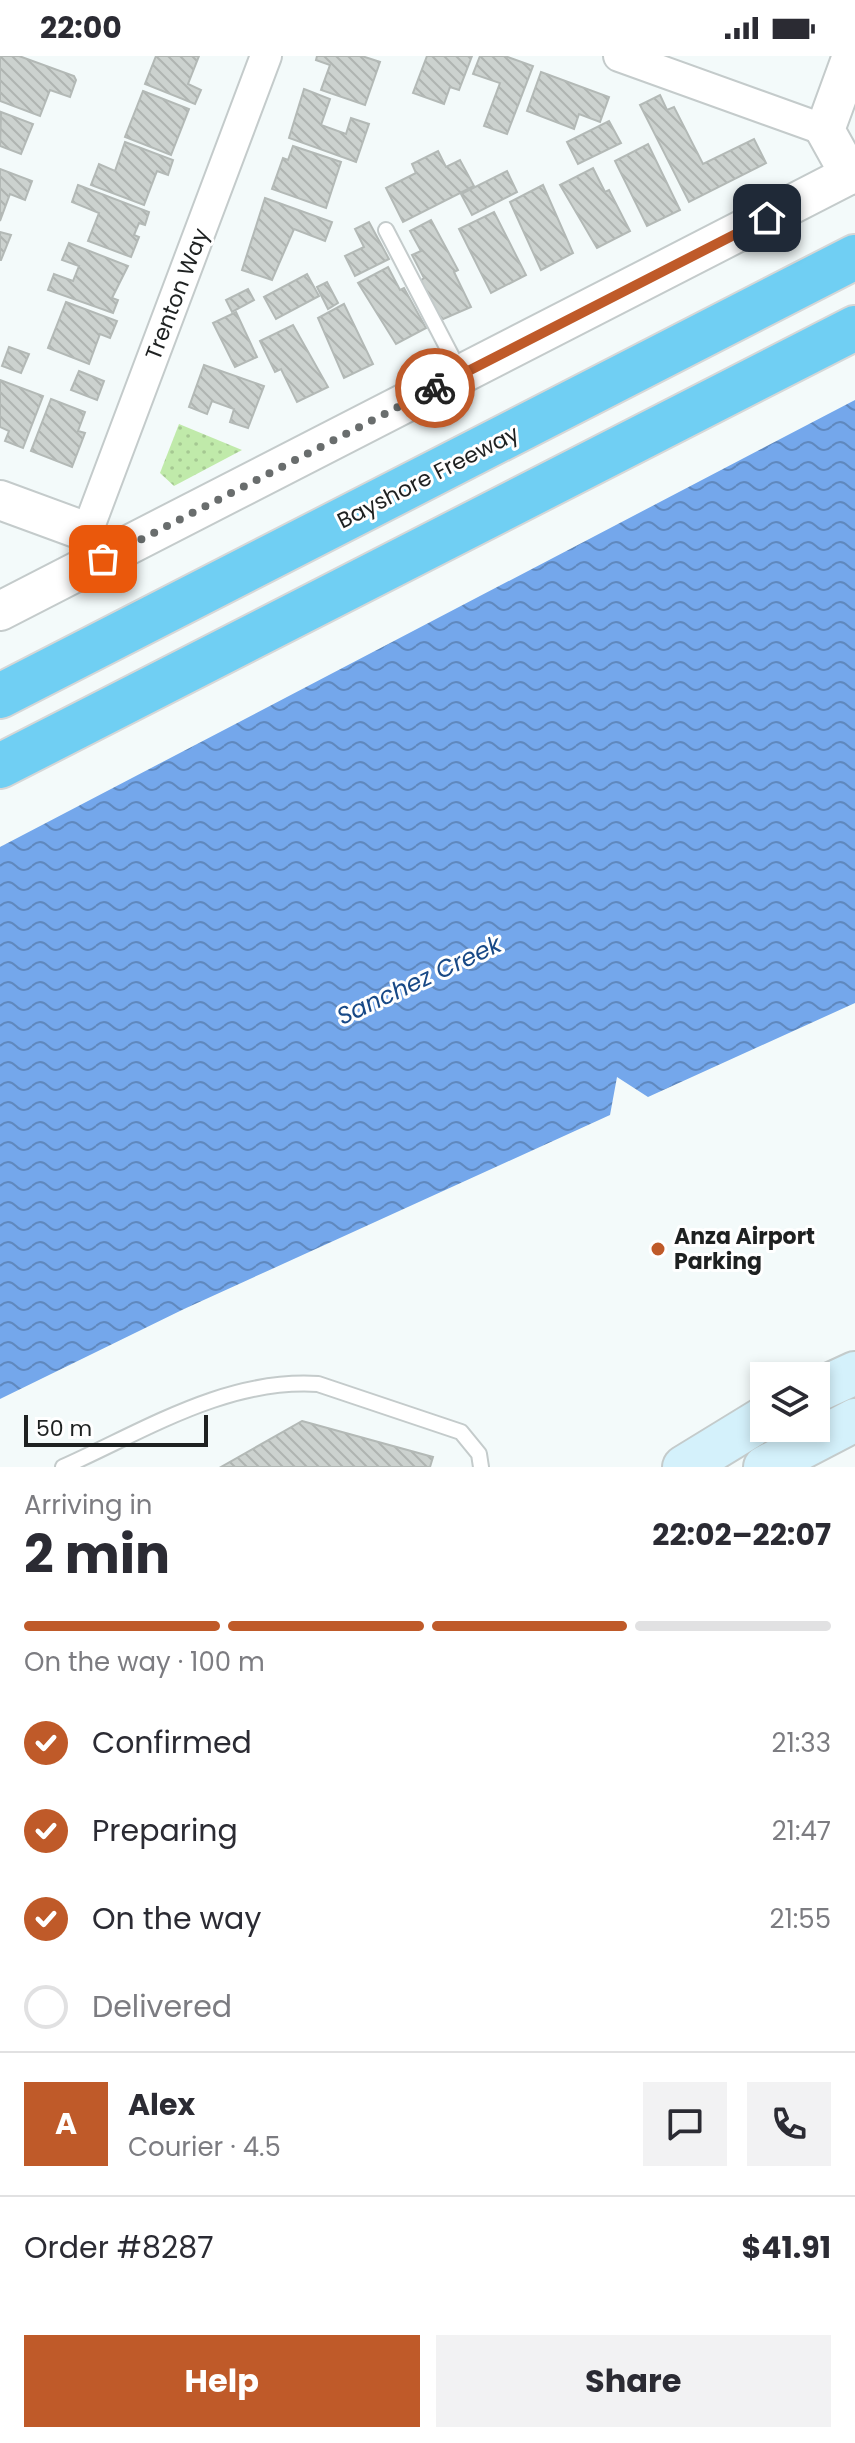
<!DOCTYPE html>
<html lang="en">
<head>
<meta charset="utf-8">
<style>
  body { margin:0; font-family:Poppins,sans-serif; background:#f2f2f3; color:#2b2b33; height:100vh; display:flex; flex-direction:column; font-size:30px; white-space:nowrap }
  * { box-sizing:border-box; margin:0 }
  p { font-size:26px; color:#7c7c81 }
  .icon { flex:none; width:44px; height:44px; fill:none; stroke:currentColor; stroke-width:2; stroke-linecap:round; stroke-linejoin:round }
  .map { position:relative; height:1411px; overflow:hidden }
  .drawer { display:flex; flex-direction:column; background:#fff; flex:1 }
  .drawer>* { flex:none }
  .buttons { position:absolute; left:750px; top:1306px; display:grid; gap:16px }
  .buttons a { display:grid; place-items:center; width:80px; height:80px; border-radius:0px; background:#fff; box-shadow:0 4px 12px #0003; font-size:40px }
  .scale { position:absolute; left:24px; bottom:20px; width:184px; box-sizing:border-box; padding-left:8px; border:4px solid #1e2121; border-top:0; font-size:22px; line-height:28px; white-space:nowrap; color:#1e2121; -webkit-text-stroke:6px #fff; paint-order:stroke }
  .pin { position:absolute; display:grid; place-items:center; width:68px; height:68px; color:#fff; margin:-34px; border-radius:16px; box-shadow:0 4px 12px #0006 }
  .courier { position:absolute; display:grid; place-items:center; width:80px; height:80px; margin:-40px; border:6px solid #bf5a29; border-radius:50%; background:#fff; color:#222; box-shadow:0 2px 10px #0007 }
  .overview em { font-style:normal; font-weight:700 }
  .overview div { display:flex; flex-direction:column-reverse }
  .overview { display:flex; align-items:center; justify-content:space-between; height:136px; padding:0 24px }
  h1 { font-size:52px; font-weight:700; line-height:60px }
  .bar { display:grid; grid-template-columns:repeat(4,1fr); gap:12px 8px; align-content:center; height:96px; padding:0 24px }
  .bar i { height:10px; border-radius:6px; background:#e1e1e2 }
  .bar .current { background:#bf5a29 }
  .bar p { grid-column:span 4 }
  .line { display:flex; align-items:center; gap:20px; padding:0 24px; border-top:2px solid #e1e1e2 }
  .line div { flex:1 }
  .round { display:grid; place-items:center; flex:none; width:84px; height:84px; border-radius:0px; background:#f2f2f3 }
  ol { padding:0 24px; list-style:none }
  li { display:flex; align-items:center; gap:24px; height:88px }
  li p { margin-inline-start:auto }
  li .icon { padding:8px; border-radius:50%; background:#bf5a29; color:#fff; stroke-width:4 }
  li:last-child { color:#7c7c81 }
  li i { width:44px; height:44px; border:4px solid #e1e1e2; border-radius:50% }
  .primary-button { display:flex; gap:16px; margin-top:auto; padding:16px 24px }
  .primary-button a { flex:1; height:92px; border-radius:0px; background:#bf5a29; color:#fff; font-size:32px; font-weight:700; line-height:92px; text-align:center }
  .primary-button a+a { background:#f2f2f3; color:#2b2b33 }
  .status { display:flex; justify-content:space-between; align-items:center; height:56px; padding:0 40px; background:#fff; direction:ltr }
  .status svg { height:22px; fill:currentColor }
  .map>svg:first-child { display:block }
  .park { fill:url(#park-dots) }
  .water { fill:url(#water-waves) }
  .building { fill:url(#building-back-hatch); stroke:#b3b9b6; stroke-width:2 }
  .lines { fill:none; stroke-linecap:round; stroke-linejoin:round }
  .service-casing { stroke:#c4cbcb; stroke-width:18 }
  .minor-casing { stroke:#c4cbcb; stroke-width:34 }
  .tertiary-casing { stroke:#c4cbcb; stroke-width:42 }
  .secondary-casing { stroke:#c4cbcb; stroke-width:46 }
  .motorway-casing { stroke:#d6d7d7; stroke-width:48 }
  .service { stroke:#fff; stroke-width:14 }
  .minor { stroke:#fff; stroke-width:30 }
  .tertiary { stroke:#fff; stroke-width:38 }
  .secondary { stroke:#d4f1fb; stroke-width:42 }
  .motorway { stroke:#70cff3; stroke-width:44 }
  .done { stroke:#696d6d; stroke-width:8; stroke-dasharray:0 14.4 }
  .route { stroke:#bf5a29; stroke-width:10 }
  .poi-dot { fill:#bf5a29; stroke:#fff; stroke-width:3 }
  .labels { text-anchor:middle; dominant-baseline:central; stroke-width:6; stroke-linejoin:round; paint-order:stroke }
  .street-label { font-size:22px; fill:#1e2121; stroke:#fff }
  .poi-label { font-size:22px; font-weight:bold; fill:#1e2121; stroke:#fff; text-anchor:start }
  .water-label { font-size:24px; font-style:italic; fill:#184986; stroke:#fff }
</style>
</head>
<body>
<div class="status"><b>22:00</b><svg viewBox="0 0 49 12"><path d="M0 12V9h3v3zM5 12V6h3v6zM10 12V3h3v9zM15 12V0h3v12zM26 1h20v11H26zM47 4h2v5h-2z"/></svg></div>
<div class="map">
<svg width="855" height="1411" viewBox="0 0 855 1411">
  <defs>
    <pattern id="park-dots" width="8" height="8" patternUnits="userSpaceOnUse" patternTransform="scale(2)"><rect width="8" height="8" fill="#c0eaaa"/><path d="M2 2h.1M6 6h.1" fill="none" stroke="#a5c892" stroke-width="1.8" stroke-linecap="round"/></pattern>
    <pattern id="water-waves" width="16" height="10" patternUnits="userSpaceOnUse" patternTransform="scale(2)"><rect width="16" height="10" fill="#74a7eb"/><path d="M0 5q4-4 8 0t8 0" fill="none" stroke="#5f88be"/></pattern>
    <pattern id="building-back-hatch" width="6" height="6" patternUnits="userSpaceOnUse" patternTransform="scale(2)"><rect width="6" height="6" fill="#ccd2cf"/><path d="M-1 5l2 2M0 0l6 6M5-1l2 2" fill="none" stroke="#afb4b1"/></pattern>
  </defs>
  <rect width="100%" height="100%" fill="#f3fafa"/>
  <!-- park -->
  <polygon class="park" points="179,368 242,394 174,430 160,417"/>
  <!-- water -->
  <polygon class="water" points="855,344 855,947 648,1041 617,1021 610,1059 184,1253 0,1343 0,791"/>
  <!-- building -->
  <g class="building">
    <polygon points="0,0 19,0 74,20 76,24 70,41 50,34 40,60 0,45"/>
    <polygon points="156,0 199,0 188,28 201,34 195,48 145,28"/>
    <polygon points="317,0 362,0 380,6 365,49 321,34 330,9 316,4"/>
    <polygon points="427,0 472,0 459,34 450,31 444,48 413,37"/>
    <polygon points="480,0 505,0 533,10 507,78 484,70 500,27 473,18"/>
    <polygon points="541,16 609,41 600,66 579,58 574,73 527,55"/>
    <polygon points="304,33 330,43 321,69 346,78 351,62 369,68 356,106 289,82"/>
    <polygon points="143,35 189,53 171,99 125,81"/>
    <polygon points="660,39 667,54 674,51 703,108 754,83 766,107 689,146 640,49"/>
    <polygon points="1,56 33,68 21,98 0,90"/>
    <polygon points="609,65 621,87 578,108 567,86"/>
    <polygon points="125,86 173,104 168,119 157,115 144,149 91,129 99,108 115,115"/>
    <polygon points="648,88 680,154 647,170 615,105"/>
    <polygon points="293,90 341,106 326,152 272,133 283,102 288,104"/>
    <polygon points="438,95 446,111 460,104 474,130 403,166 386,132 416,117 412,108"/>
    <polygon points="593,112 605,136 609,134 630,175 597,192 560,129"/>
    <polygon points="0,113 32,125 25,144 10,138 0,165"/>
    <polygon points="507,115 517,136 472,159 461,138"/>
    <polygon points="78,129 149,156 145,169 139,167 134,179 139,181 131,201 88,185 99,157 72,146"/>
    <polygon points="543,129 573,197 541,214 510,146"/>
    <polygon points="265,142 332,166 325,185 294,173 272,224 242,214"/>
    <polygon points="494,156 526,219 491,237 459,173"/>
    <polygon points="431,164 458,214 454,216 471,251 441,264 420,225 424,222 412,199 421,195 410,175"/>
    <polygon points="369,166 389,203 355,220 345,200 364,191 355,173"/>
    <polygon points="0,176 11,179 1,204 0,204"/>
    <polygon points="69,187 128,210 112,242 118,244 113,257 48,234 54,218 73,225 79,210 62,204"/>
    <polygon points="388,211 400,234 404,232 426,272 396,288 358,227"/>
    <polygon points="307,218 319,240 276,263 264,241"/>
    <polygon points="327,226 338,247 328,253 317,231"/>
    <polygon points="248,233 254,244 232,256 226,244"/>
    <polygon points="66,246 117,265 110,282 100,278 89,308 48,292"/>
    <polygon points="344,248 373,308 344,322 318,262"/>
    <polygon points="236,256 257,301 235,311 213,267"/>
    <polygon points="293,269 328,331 297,346 281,313 275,316 260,285"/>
    <polygon points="9,291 29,298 21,317 2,310"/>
    <polygon points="204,309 264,330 248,372 230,366 234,353 212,345 207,358 189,351"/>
    <polygon points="79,315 104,325 97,344 71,334"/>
    <polygon points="0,324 43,340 23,392 5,385 9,375 0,371"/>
    <polygon points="51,343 85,356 78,375 85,377 72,411 31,395"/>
    <polygon points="302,1365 433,1401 430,1411 221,1411"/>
  </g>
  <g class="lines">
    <!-- service casing -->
    <g class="service-casing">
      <g id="service">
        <polyline points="386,174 461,318"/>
        <path d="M63 1411C144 1375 226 1322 318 1328L461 1376 479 1398 481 1411"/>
      </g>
    </g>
    <!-- minor casing -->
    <g class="minor-casing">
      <g id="minor">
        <polyline points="619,0 825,74"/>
        <polyline points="87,476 266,0"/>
      </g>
    </g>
    <!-- tertiary casing -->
    <g class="tertiary-casing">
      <g id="tertiary">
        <polyline points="850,119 825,74 852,0"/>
        <polyline points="0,444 87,476 103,503"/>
        <polyline points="0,555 855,116"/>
      </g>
    </g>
    <!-- secondary casing -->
    <g class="secondary-casing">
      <g id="secondary">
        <polyline points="816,1335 855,1317"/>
        <polyline points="684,1411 764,1362"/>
        <polyline points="765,1411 855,1364"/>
      </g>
    </g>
    <!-- motorway casing -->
    <g class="motorway-casing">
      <g id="motorway">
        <polyline points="0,640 855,201"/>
        <polyline points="0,710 855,272"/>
      </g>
    </g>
    <!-- service -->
    <use href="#service" class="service"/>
    <!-- minor -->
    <use href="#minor" class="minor"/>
    <!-- tertiary -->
    <use href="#tertiary" class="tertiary"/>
    <!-- secondary -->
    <use href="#secondary" class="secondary"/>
    <!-- motorway -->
    <use href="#motorway" class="motorway"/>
  </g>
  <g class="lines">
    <!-- done -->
    <polyline class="done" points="103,503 435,332"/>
    <!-- route -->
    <polyline class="route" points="435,332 767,162"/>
  </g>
  <!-- markers -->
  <circle class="poi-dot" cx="658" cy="1193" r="8"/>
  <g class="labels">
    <!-- street labels -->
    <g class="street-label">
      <text transform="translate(177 238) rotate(-69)">Trenton Way</text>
      <text transform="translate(428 421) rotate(-27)">Bayshore Freeway</text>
    </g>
    <!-- poi labels -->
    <g class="poi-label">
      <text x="674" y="1180">Anza Airport<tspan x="674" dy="25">Parking</tspan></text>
    </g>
    <!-- water labels -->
    <g class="water-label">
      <text transform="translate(419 924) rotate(-25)">Sanchez Creek</text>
    </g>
  </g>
</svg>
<div class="buttons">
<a><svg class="icon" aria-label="layers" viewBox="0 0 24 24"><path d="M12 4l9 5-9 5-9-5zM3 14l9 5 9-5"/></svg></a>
</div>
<div class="scale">50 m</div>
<div class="pin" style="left:103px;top:503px;background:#ea580c"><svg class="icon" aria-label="bag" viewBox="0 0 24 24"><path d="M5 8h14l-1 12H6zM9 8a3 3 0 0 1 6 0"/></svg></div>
<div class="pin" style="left:767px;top:162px;background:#1f2937"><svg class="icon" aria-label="home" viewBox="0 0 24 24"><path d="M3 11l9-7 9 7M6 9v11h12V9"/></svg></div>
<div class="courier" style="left:435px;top:332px"><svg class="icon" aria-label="bike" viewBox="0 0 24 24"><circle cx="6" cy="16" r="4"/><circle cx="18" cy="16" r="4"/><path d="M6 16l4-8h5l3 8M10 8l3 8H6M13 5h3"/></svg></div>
</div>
<section class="drawer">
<div class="overview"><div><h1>2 min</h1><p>Arriving in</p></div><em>22:02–22:07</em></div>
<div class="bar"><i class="current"></i><i class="current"></i><i class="current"></i><i></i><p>On the way · 100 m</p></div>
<ol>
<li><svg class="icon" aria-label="check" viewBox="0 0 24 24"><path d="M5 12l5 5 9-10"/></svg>Confirmed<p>21:33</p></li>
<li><svg class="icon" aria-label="check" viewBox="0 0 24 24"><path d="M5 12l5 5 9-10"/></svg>Preparing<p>21:47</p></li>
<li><svg class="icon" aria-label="check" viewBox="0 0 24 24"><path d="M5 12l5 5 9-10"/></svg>On the way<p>21:55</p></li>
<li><i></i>Delivered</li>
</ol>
<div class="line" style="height:144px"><b class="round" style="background:#bf5a29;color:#fff">A</b><div><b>Alex</b><p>Courier · 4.5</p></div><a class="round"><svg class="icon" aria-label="chat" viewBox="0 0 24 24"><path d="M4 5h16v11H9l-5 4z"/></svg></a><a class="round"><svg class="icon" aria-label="phone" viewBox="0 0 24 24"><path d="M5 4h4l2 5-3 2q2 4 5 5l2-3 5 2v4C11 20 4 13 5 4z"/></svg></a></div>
<div class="line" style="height:104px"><div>Order #8287</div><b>$41.91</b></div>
<div class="primary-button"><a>Help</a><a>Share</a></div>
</section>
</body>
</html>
